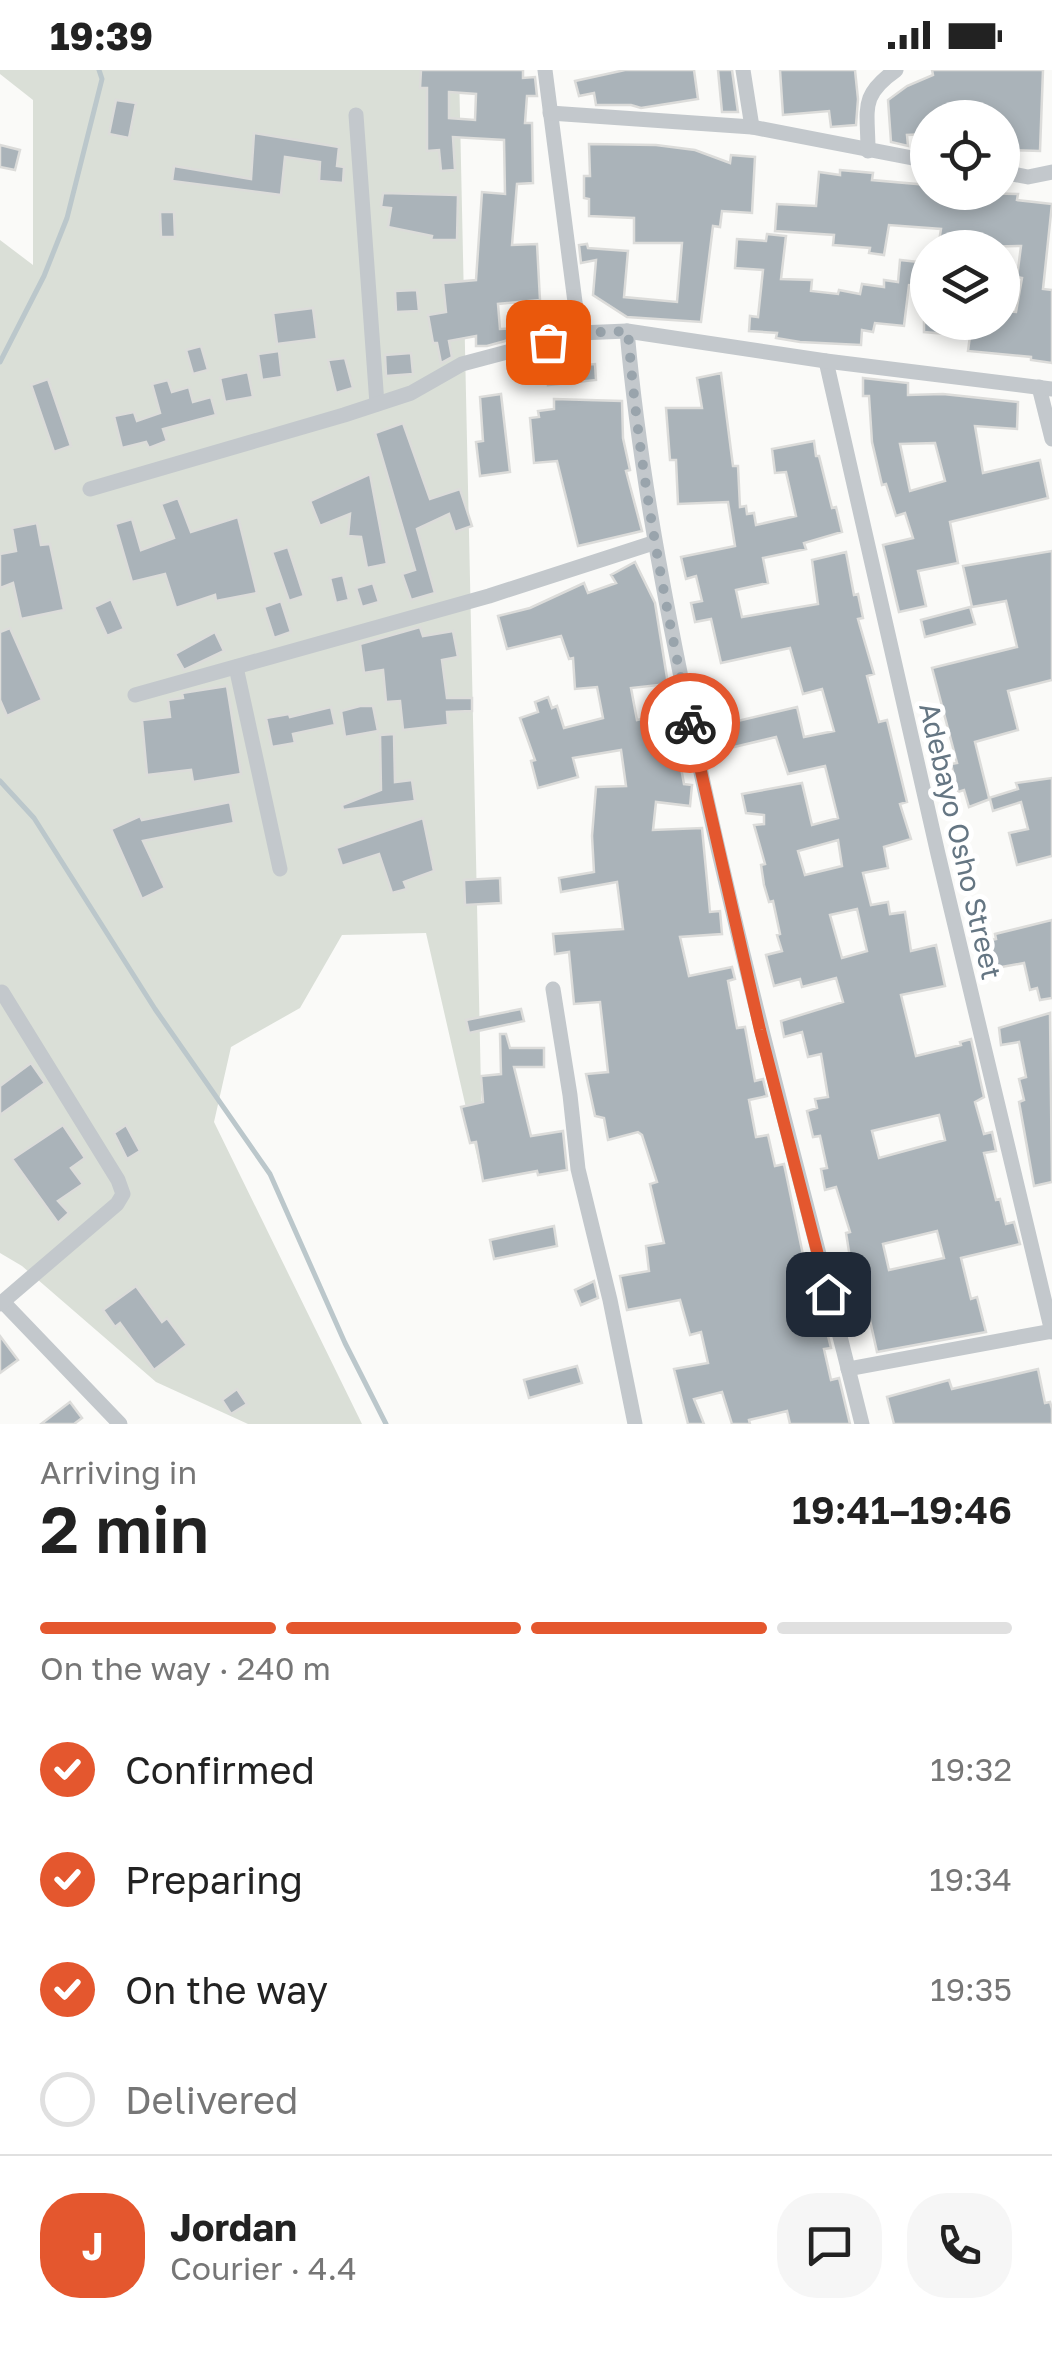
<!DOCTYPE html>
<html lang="en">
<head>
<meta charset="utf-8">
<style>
  body { margin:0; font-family:"Golos Text",sans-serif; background:#f6f6f6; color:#222; height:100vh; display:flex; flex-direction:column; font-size:38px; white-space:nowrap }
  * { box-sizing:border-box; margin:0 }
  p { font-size:32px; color:#767676 }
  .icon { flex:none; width:55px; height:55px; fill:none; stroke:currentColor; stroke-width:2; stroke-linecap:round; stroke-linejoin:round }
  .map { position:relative; height:1354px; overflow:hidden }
  .sheet { display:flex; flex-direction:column; background:#fff; flex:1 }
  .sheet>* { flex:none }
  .fabs { position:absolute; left:910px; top:30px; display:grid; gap:20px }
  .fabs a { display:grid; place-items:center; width:110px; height:110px; border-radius:50%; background:#fff; box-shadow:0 5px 15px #0003; font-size:50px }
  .pin { position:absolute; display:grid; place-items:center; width:85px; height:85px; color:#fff; margin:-42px; border-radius:20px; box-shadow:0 5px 15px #0006 }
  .courier { position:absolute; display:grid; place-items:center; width:100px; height:100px; margin:-50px; border:8px solid #e4572e; border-radius:50%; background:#fff; color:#222; box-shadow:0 2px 12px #0007 }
  .head em { font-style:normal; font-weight:600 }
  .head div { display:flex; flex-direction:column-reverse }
  .head { display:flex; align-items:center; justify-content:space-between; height:170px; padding:0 40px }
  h1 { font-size:65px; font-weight:600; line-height:75px }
  .bar { display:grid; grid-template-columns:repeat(4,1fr); gap:15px 10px; align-content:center; height:120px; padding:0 40px }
  .bar i { height:12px; border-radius:8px; background:#e0e0e0 }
  .bar .current { background:#e4572e }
  .bar p { grid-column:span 4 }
  .line { display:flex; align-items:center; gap:25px; padding:0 40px; border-top:2px solid #e0e0e0 }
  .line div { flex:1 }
  .round { display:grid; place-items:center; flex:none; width:105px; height:105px; border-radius:40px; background:#f6f6f6 }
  ol { padding:0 40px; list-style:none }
  li { display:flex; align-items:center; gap:30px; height:110px }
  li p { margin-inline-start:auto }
  li .icon { padding:10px; border-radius:50%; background:#e4572e; color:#fff; stroke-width:4 }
  li:last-child { color:#767676 }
  li i { width:55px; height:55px; border:5px solid #e0e0e0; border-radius:50% }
  .status { display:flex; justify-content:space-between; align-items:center; height:70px; padding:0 50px; background:#fff; direction:ltr }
  .status svg { height:28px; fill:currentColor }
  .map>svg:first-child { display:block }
  .green { fill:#dadfd7 }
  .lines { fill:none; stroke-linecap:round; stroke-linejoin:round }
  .stream { stroke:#bbc7cb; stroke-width:5 }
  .building { fill:#aab3b9; stroke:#dcdcda; stroke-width:2.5; fill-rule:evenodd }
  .minor { stroke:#c3c8cc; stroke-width:15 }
  .done { stroke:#99a4ac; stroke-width:10; stroke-dasharray:0 18 }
  .route { stroke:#e4572e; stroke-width:12 }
  .labels { text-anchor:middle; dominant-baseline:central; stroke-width:10; stroke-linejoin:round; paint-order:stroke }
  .street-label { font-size:28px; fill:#657683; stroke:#fff }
</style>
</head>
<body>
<div class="status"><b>19:39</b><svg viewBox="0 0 49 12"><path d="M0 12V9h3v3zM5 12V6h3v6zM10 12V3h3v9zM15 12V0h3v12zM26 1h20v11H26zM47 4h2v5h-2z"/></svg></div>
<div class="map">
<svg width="1052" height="1354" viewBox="0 0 1052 1354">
  <rect width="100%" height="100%" fill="#fafaf8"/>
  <!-- green -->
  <polygon class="green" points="0,0 459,0 483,1112 426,863 342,865 300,938 231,977 214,1052 362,1354 248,1354 156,1312 22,1196 0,1183 0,170 33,195 33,30 0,4"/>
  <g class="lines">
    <!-- stream -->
    <g class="stream">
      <polyline points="0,292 44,206 67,148 102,9 99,0"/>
      <polyline points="0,711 34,748 155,939 270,1104 345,1273 386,1354"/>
    </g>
  </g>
  <!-- building -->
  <g class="building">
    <path d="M421 0H523V8L535 7 537 26H527L525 53H532L533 113 517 114 512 175 537 174 540 230 498 234 500 259 541 257V261L487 276H476V266L449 271 452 287 441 293 437 273H433L428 245 446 242 443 213 476 210 482 122 505 124 504 70 453 67 455 100 441 101 439 80 427 81V18H420ZM449 22 476 24 475 50 449 48Z"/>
    <polygon points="625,0 694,0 698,29 641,38 631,35 596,35 594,23 579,26 575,11"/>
    <polygon points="718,0 732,0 738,42 722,42"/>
    <polygon points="780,0 855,0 858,29 856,55 831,57 829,41 783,45"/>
    <polygon points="932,0 1043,0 1040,81 1002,80 1002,48 928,48 928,64 907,65 908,76 891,72 888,30 907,16 933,5"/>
    <polygon points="116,30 136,33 129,68 109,64"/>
    <polygon points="254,63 339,77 337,96 344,97 343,113 319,111 320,92 285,87 281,125 172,111 174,96 251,109"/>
    <polygon points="589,74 656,75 695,80 730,93 731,85 755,87 752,143 722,141 720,157 713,156 701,252 627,247 593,225 596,190 581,193 579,175 587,174 588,178 628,181 624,227 677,232 682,173 634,173 634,148 589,146 589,129 584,128 584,106 590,106"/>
    <polygon points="0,75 20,80 15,100 0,97"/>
    <polygon points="840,100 873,103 872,110 928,115 928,122 1018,124 1017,130 1052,134 1043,219 1052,220 1052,293 1031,290 1031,287 968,281 970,266 924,262 924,252 1002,252 1002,241 1016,242 1022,208 1017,207 1021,176 938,178 941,159 889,155 884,185 869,183 870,178 833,175 834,165 775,161 777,134 816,136 819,102 840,105"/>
    <polygon points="383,123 458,125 457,170 431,170 432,166 388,157 391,138 381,137"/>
    <polygon points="160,142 174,142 175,167 161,167"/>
    <polygon points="767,164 786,166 781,209 812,210 811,221 838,224 839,220 860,224 862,214 884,217 884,210 898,212 900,190 928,193 928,217 909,215 904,256 875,253 873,262 862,260 861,275 800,272 776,268 777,263 749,261 750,246 758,247 763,200 735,198 737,169 766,171"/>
    <polygon points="417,220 419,241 396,242 395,221"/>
    <polygon points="313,238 317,269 277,274 273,243"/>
    <polygon points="201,276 208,300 193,304 186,280"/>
    <polygon points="279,281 282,307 262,310 258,284"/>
    <polygon points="411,283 413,304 386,306 385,285"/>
    <polygon points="345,288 353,318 336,323 328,290"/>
    <polygon points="572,290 573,296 595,294 596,310 548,315 547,291"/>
    <polygon points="248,302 253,327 225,332 220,308"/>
    <path d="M721 303 733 396H738L740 437 746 436 747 444 754 443 756 455 796 446 786 402 775 403 772 379 814 371 816 386H819L832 438 836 437 842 462 804 473 806 479 763 488 768 513 736 520 742 547 818 534 812 490 846 482 854 525 858 524 863 548 858 549 874 604 867 606 879 652 887 650 907 732 900 734 911 769 884 777 888 798 863 803 871 835 888 832 890 844 905 842 911 881 936 875 945 916 901 925 916 986 961 975 960 972 971 969 984 1027 975 1032 984 1064 992 1062 996 1081 984 1083 996 1130 1000 1129 1006 1154 1014 1152 1020 1174 961 1188 971 1229 977 1227 986 1262 877 1282 869 1246 847 1249 840 1222 855 1219 846 1163 850 1162 836 1117 825 1120 821 1099 827 1098 820 1066 813 1067 807 1041 817 1038 815 1029 828 1027 821 984 808 987 802 962 784 967 781 951 843 932 836 908 802 917 800 909 774 916 766 885 782 881 777 865 780 864 773 831 769 832 764 815 761 795 765 794 754 755 764 754V745L746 743 742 724 802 713 812 755 838 748 825 696 788 704 776 667 730 678 725 654 797 637 804 667 834 661 822 619 803 624 790 578 721 593 711 549 695 552 691 533 702 531 696 506 686 509 681 487 735 476 728 432 678 434 676 390H670L666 338H702L697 308ZM838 770 842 796 805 805 798 781ZM857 839 867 881 842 888 830 845ZM939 1045 945 1070 879 1088 872 1061ZM937 1161 944 1188 889 1200 883 1174Z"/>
    <path d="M863 308 908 313V325L943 324 1018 332 1017 359 975 356 983 403 1040 390 1048 428 950 452 958 493 918 501 926 536 899 542 883 475 913 468 905 443 896 446 886 414 882 415 872 372 869 326H863ZM935 373 945 411 910 421 900 374Z"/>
    <polygon points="48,309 71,376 54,382 31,315"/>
    <polygon points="168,310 172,322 189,317 193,332 211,327 216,345 163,359 167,371 149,378 146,372 122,378 114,346 134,342 137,351 160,343 152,314"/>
    <polygon points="501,324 510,402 480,406 476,372 483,371 480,327"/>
    <polygon points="554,329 622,331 623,368 630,400 626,401 642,461 578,476 557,391 534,393 530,348 539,347 538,341 554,339"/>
    <polygon points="403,353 430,429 460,419 472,456 455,462 449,444 417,459 435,523 411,530 402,504 415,500 375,363"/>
    <polygon points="370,404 387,494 367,498 361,467 348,466 350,444 320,456 310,431"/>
    <polygon points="178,428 191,462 238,447 257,523 216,531 215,525 176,538 165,504 132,512 115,454 132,449 141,480 174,468 161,434"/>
    <polygon points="37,453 41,475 50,474 64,540 21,549 13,513 0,518 0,484 16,481 12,458"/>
    <polygon points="288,477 304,526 289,531 272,482"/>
    <polygon points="1052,481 1052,610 1008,621 1018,660 975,672 989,728 1018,719 1016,713 1052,708 1052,786 1017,795 1009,763 1028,759 1021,732 993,741 990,729 969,737 964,720 958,722 951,694 957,693 932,598 1017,577 1006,531 972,537 963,496"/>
    <polygon points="635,492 655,533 668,614 631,618 637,650 671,643 684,714 692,715 690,736 656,732 653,760 702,758 710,842 720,841 722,864 680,867 689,906 732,897 735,909 728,911 737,958 745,957 755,1011 763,1009 767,1026 749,1030 756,1067 768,1065 775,1096 784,1094 811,1223 817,1222 831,1278 824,1279 831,1310 839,1308 850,1354 790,1354 787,1341 749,1350 750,1354 732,1354 722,1322 694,1329 704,1354 688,1354 674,1299 708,1293 701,1262 690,1265 680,1230 627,1240 620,1206 649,1201 646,1176 664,1173 650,1114 657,1112 642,1065 638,1062 608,1070 604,1048 595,1046 586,1004 608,1002 600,932 574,934 569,882 555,884 553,864 623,859 617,812 561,822 559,808 594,802 592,766 596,717 626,716 621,680 573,688 578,707 538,718 531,691 535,690 520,648 538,642 535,632 548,627 552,638 557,636 564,658 603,648 597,617 575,619 573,588 569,589 561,566 507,579 498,546 530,538 584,513 588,523 616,513 611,505"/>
    <polygon points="343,505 349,530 336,533 330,508"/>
    <polygon points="373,513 379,532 362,537 356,518"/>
    <polygon points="111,529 124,559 107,566 94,537"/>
    <polygon points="281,531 291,562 274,568 264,537"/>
    <polygon points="970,537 975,554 925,567 921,550"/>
    <polygon points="420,557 423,566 453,561 458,587 442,590 447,628 472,628 472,641 447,642 448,655 403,660 400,631 386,632 383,600 364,603 360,574"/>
    <polygon points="10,558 42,630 7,646 0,630 0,562"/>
    <polygon points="215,562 224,581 184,600 175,584"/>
    <polygon points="227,616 241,704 193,712 191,700 147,705 142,650 170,647 168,630 183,628 182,623"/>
    <polygon points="360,636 373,636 378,661 345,667 341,641"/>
    <polygon points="331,637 335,655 293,664 295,673 272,677 266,648 289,644 290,647"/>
    <polygon points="394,664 395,712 412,710 415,731 343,740 342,735 381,720 380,665"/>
    <polygon points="230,732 234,753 143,771 165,818 142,829 111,759 140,746 142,750"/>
    <polygon points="423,748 434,801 404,812 407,819 392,823 379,784 342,796 336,778"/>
    <polygon points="500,808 501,833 465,835 464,810"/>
    <polygon points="1052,850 1052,928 1040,930 1037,918 1030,920 1024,893 985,900 979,873 996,869 995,864"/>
    <polygon points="521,939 524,951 469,963 466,950"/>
    <polygon points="1050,943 1052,1112 1034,1116 1019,1032 1024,1030 1019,1009 1026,1007 1019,972 1001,975 999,958"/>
    <polygon points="500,964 506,964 510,978 544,978 544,997 514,997 531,1066 563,1061 567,1100 538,1105 537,1101 483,1111 476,1072 470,1073 461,1037 483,1032 481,1006 501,1004"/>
    <polygon points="31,993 45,1013 0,1045 0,1016"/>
    <polygon points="63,1055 85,1088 71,1098 83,1114 58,1131 69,1143 58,1153 12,1089"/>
    <polygon points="126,1055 140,1081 127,1089 114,1063"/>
    <polygon points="554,1156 557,1176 494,1189 490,1170"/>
    <polygon points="594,1211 598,1228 581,1235 575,1220"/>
    <polygon points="136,1216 162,1252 167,1248 187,1275 154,1300 120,1253 115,1257 103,1240"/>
    <polygon points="0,1266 18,1290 0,1303"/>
    <polygon points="577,1296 582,1313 529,1328 524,1310"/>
    <polygon points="1038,1299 1045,1333 1050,1332 1052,1339 1052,1354 894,1354 887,1327 949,1310 952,1319"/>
    <polygon points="237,1319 247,1334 231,1344 222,1330"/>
    <polygon points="70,1332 82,1348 74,1354 41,1354"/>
  </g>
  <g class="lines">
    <!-- minor -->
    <g class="minor">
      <polyline points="545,0 579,263"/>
      <polyline points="743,0 752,57"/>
      <polyline points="550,43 752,57 928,91"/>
      <polyline points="356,45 377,334"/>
      <path d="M868 81C868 39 859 26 896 0"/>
      <polyline points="1002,102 1028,107 1052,102"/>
      <path d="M627 261C638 385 660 505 685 627 735 872 802 1112 862 1354"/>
      <polyline points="826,291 938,784 1052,1262"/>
      <polyline points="1039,317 1052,369"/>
      <polyline points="90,419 344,345 411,323 462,294 579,263 627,261 826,291 1052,319"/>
      <polyline points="236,597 280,799"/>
      <polyline points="135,625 489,526 653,473"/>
      <polyline points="553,919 570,1025 578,1099 610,1230 635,1354"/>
      <polyline points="3,1232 120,1354"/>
      <polyline points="0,1234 117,1134 123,1124 118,1110 2,922"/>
      <polyline points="848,1299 1052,1261"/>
    </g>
  </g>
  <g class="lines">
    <!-- done -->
    <path class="done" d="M548 272 579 263 628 261C638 394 663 522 690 653"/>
    <!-- route -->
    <polyline class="route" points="690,653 760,960 828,1224"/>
  </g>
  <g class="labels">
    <!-- street labels -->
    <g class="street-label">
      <text transform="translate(961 771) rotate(77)">Adebayo Osho Street</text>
    </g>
  </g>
</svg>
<div class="fabs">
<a><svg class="icon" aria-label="locate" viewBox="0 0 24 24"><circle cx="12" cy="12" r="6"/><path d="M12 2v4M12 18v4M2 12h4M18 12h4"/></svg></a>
<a><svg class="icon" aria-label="layers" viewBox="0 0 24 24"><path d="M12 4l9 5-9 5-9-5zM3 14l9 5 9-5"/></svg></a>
</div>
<div class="pin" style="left:548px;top:272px;background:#ea580c"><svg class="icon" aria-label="bag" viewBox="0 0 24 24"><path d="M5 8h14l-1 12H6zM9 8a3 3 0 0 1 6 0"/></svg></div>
<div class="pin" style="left:828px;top:1224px;background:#1f2937"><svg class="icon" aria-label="home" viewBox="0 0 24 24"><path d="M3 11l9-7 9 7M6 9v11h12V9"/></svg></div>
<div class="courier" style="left:690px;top:653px"><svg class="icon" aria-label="bike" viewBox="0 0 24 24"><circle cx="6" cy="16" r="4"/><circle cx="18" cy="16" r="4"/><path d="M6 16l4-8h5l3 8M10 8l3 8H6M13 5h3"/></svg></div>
</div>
<section class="sheet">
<div class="head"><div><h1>2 min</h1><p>Arriving in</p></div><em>19:41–19:46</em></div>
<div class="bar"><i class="current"></i><i class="current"></i><i class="current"></i><i></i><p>On the way · 240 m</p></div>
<ol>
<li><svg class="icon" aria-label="check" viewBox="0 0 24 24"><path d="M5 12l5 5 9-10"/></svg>Confirmed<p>19:32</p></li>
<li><svg class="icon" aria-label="check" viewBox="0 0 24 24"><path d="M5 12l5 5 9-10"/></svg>Preparing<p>19:34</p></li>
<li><svg class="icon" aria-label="check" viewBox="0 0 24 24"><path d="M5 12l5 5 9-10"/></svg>On the way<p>19:35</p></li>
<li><i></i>Delivered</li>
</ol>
<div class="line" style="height:180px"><b class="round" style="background:#e4572e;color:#fff">J</b><div><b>Jordan</b><p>Courier · 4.4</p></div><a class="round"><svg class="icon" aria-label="chat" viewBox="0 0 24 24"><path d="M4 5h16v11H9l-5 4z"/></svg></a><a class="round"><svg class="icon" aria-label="phone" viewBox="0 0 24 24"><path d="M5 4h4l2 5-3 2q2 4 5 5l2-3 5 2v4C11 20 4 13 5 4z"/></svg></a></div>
</section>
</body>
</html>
